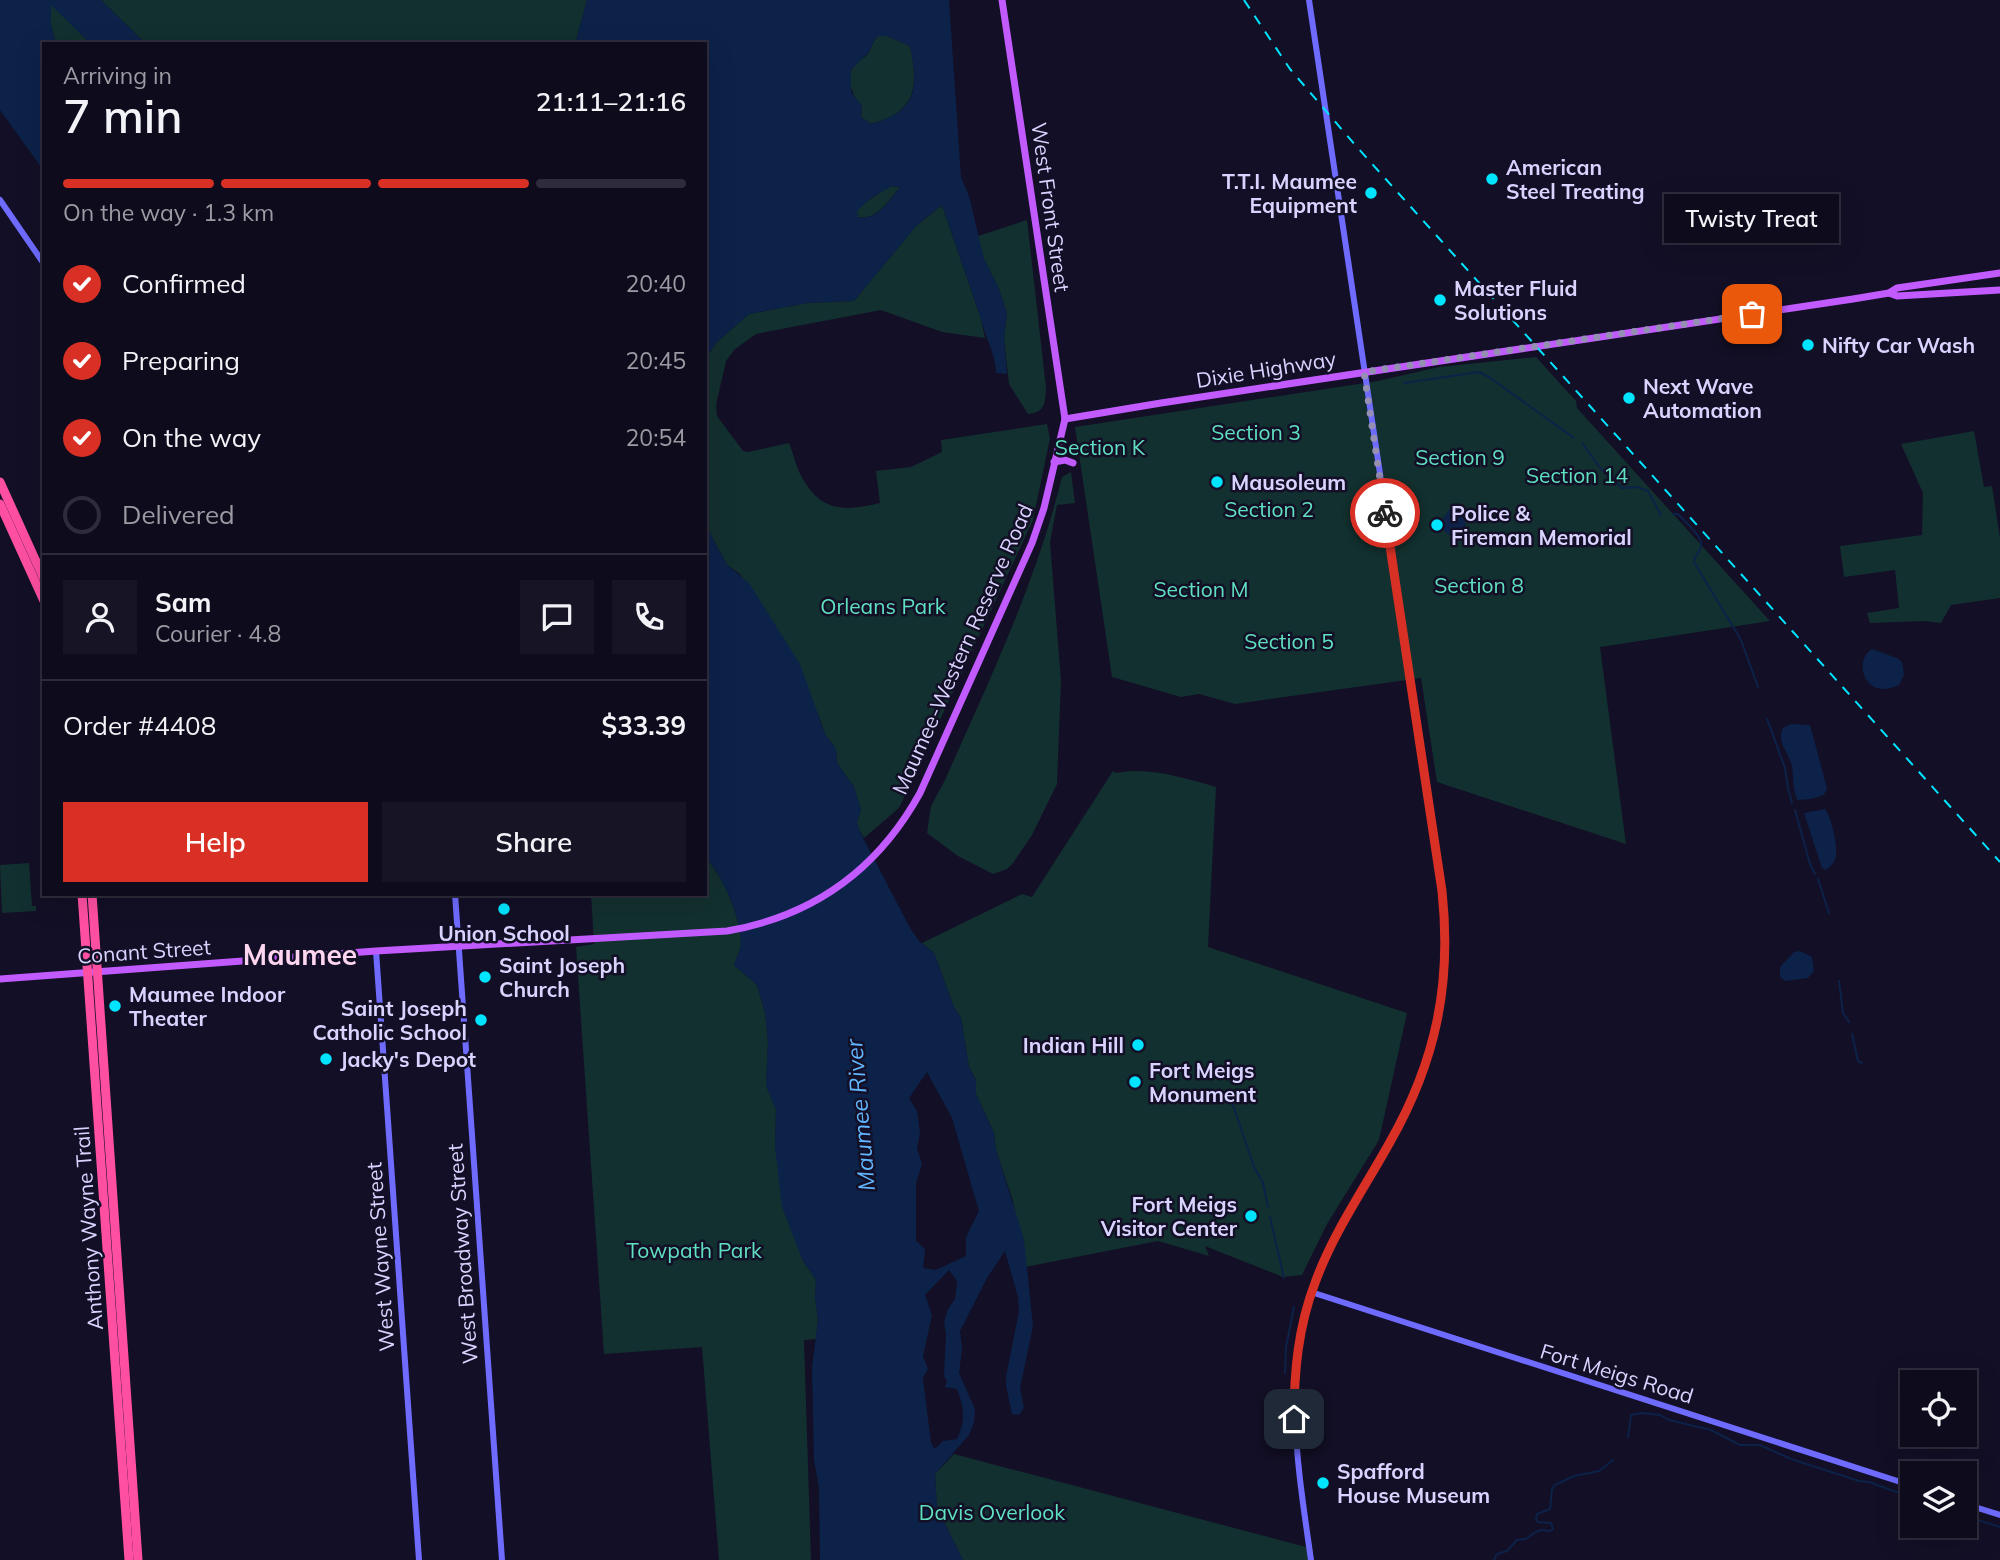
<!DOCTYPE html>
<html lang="en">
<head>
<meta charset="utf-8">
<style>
  body { margin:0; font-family:Mulish,sans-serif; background:#171425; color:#f1f3f6; height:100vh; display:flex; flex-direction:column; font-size:26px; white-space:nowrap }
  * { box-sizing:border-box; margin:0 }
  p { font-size:23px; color:#9b9ba3 }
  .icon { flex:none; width:38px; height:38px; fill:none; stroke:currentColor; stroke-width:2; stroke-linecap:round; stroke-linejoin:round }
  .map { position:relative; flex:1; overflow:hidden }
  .side { position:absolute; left:42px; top:42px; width:665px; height:854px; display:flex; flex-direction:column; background:#0e0b1c; border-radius:0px; box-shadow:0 7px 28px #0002,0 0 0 2px #2e2b3b }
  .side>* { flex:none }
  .fabs { position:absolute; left:1900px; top:1370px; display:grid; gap:14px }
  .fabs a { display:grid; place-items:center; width:77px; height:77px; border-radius:0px; background:#0e0b1c; box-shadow:0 7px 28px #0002,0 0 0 2px #2e2b3b; font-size:35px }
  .pin { position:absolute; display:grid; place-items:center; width:60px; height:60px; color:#fff; margin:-30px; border-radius:14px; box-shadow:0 4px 10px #0006 }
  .courier { position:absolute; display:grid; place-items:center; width:70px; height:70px; margin:-35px; border:5px solid #d93025; border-radius:50%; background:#fff; color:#222; box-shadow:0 2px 9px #0007 }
  .bubble { position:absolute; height:49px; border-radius:0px; background:#0e0b1c; box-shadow:0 7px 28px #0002,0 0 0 2px #2e2b3b; font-size:23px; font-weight:600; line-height:49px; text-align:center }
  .summary em { font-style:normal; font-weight:600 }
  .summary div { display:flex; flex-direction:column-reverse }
  .summary { display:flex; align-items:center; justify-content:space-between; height:119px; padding:0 21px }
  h1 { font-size:46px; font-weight:600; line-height:52px }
  .bar { display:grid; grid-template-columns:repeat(4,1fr); gap:10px 7px; align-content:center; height:84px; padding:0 21px }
  .bar i { height:9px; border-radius:5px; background:#2e2b3b }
  .bar .selected { background:#d93025 }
  .bar p { grid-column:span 4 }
  .line { display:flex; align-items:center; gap:18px; padding:0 21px; border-top:2px solid #2e2b3b }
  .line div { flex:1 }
  .round { display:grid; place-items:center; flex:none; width:74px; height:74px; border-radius:0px; background:#171425 }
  ol { padding:0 21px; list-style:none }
  li { display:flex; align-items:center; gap:21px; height:77px }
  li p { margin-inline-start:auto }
  li .icon { padding:7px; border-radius:50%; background:#d93025; color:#fff; stroke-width:4 }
  li:last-child { color:#9b9ba3 }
  li i { width:38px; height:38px; border:4px solid #2e2b3b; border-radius:50% }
  .action { display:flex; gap:14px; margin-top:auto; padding:14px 21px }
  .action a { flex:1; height:80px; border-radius:0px; background:#d93025; color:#fff; font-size:28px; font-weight:600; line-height:80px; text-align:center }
  .action a+a { background:#171425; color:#f1f3f6 }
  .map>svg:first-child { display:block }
  .green { fill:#12302f }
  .water { fill:#0c2248; fill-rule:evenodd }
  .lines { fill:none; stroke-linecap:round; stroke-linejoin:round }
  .stream { stroke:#0c2248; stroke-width:2 }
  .secondary { stroke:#6f6bff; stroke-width:6 }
  .primary { stroke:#c25bff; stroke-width:7 }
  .highway { stroke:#ff4fa3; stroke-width:9 }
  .rail { stroke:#00e5ff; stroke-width:2; stroke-dasharray:10 9; stroke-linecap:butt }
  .done { stroke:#948fb3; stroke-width:7; stroke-dasharray:0 12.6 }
  .route { stroke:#d93025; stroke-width:9 }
  .poi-dot { fill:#00e5ff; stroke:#130f26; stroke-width:2.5 }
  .labels { text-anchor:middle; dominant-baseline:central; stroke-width:5; stroke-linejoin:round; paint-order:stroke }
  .poi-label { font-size:21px; font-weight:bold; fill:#d9d4ff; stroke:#130f26; text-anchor:start }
  .street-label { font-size:21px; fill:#d9d4ff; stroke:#130f26 }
  .park-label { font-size:21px; fill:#5fe0c0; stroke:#130f26 }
  .water-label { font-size:23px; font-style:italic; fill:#62b6ff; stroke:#130f26 }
  .district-label { font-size:28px; font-weight:bold; fill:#ffd6f0; stroke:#130f26 }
</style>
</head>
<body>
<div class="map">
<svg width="2000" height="1560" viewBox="0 0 2000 1560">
  <rect width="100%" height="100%" fill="#130f26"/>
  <!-- green -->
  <g class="green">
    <polygon points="101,0 587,0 575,44 146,44"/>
    <polygon points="51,4 91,44 56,44 51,25"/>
    <path d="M878 36H887L910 46C919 88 916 112 871 124L861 117 862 106C852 96 845 78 854 66 857 61 863 59 867 55 872 49 872 42 878 36Z"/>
    <path d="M890 186 900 187C889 200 877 221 858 217L857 211 860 206Z"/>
    <path d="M942 205 981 319 985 338 942 332 881 310 756 334 735 349 726 361 716 405 717 416 743 451 748 452 789 443C794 455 796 468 803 479 822 513 847 511 880 503L876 471 911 467 942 452 941 440 1047 424 1050 438 1033 520 899 808 864 838 859 830 857 822 861 810 854 787 837 763 836 749 825 734 819 716 740 574 727 565 705 524V358L717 342 749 314 807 303 854 301 916 226Z"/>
    <path d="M1027 220 1046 387C1045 403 1046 412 1028 414L1009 384 1004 338 1007 313 998 287 984 259 978 236Z"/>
    <polygon points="1536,357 1576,401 1577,408 1770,621 1600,647 1626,844 1437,782 1421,678 1235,704 1199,694 1181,697 1112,677 1075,427 1378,381 1439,367"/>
    <polygon points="1974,431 1984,487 1992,486 2000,538 2000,598 1951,605 1941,623 1925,621 1870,623 1867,613 1899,608 1895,570 1844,577 1840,546 1922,535 1923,493 1901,444"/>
    <path d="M1071 472 1075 503 1057 505 1050 542 1061 681 1057 784 1032 835 1013 863 1007 869 993 874 958 856 927 833 931 806 945 780C989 681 1036 583 1062 477Z"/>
    <path d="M1113 771 1116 773C1147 766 1186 778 1216 787L1208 947 1407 1013 1379 1140 1327 1224 1302 1275 1283 1277 1205 1246 1209 1256 1158 1241 1025 1267 1013 1201 996 1150 994 1133 976 1094V1080L969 1067 961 1018 954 1007 934 953 922 943 1022 894 1032 897Z"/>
    <path d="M705 857C723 876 741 917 741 944 741 950 736 959 734 965L757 985 765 1012 768 1041 766 1085 776 1110 775 1147 802 1259 816 1280 815 1297 818 1320 816 1339 804 1340 811 1560H719L702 1347 604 1354 576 947 594 944 591 894H705Z"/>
    <polygon points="29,863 32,906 36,906 36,911 2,913 0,865"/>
    <polygon points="954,1454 1310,1548 1311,1560 963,1560 937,1508 935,1474"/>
  </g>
  <!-- water -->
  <g class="water">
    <polygon points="0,0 101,0 146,44 91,44 51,5 51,25 56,44 44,44 44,171 0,110"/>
    <path d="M587 0H949L961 177 969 196 984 259 998 287 1007 313 1004 338 1007 374 996 373C996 354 985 338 981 319L942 205 917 225 854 301 807 303 749 314 717 342 705 358V44H575ZM887 36 910 46C919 88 917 112 871 124L861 117 862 106 851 92V70L869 52 875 39 878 36ZM892 186 900 187C889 201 877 221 858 217L857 211 871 198Z"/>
    <path d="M1461 509 1474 512 1464 516C1464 520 1466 524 1466 528 1465 542 1450 537 1444 531L1443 518 1449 510Z"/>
    <path d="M705 524 727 565 749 583 800 664 825 734 836 749 837 763 854 787 861 810 857 822 859 830 910 928 919 941 934 953 954 1007 961 1018 969 1067 976 1080V1094L994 1133 996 1150 1024 1239 1033 1326 1020 1388 1024 1408 1019 1415 1012 1414 1006 1386V1377L1019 1311 1018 1297 1005 1251 987 1278 960 1331 962 1349 959 1373 975 1409 974 1422 969 1435 935 1474 937 1508 963 1560H820L819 1488 814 1460 812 1367 818 1320 815 1297 816 1280 802 1259 782 1207 775 1147 776 1110 766 1085 768 1041 765 1012 757 985 734 965C736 959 740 951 741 944 741 917 723 876 705 857ZM927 1072 952 1118 979 1211 966 1237V1256L936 1270 923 1268 925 1249 916 1241V1183L922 1164 917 1148 920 1133 917 1111 909 1098ZM949 1270 957 1281 955 1299 948 1309 944 1322 946 1335 944 1376 947 1381 945 1387 957 1389C964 1408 966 1420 957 1439L943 1441 935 1449 931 1443 923 1378 928 1369 923 1356 932 1315 925 1295Z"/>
    <path d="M1872 649 1897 658 1902 662 1904 675 1899 685C1865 702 1852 661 1872 649Z"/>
    <path d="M1791 724 1810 725 1827 788 1824 795 1811 799 1797 800C1792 785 1794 779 1792 766 1789 752 1776 743 1783 728Z"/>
    <path d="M1825 809C1831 815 1838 847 1836 856 1835 862 1830 867 1826 870L1822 868 1804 813Z"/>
    <polygon points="1800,951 1812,957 1814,971 1808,978 1785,981 1780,977 1780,967 1794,952"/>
  </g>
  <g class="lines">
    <!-- stream -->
    <g class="stream">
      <polyline points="1404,383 1479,372 1489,377 1574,438"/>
      <polyline points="1583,444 1601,469 1622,488 1637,487 1648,491 1661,515"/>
      <path d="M1673 514H1678C1684 521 1704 537 1701 547 1699 554 1694 555 1694 562L1741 640 1758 687"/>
      <polyline points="1767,719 1785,768 1788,788 1792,803"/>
      <polyline points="1795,810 1810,864 1815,874"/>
      <polyline points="1818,879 1829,913"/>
      <polyline points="1839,981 1843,1013 1849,1022"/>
      <polyline points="1852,1034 1858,1061 1862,1063"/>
      <polyline points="1233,1105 1254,1167 1263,1183 1268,1207"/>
      <polyline points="1270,1217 1284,1278"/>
      <polyline points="1285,1373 1286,1347 1294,1307"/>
      <polyline points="1628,1437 1631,1415 1642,1413 1660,1415 1669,1420 1711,1430 1740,1445 1760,1445 1791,1459 1859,1481 1869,1482 1910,1497"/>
      <polyline points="1965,1516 2000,1527"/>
      <polyline points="1494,1560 1497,1554 1507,1551 1517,1540 1526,1539 1534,1533 1541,1530 1550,1531 1553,1529 1551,1523 1538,1522 1536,1519 1537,1514 1550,1509 1552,1489 1555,1485 1574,1476 1599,1471 1613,1460"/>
    </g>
    <!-- secondary -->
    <g class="secondary">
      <path d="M1309 0 1440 874C1454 975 1440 1054 1390 1144 1362 1192 1328 1239 1311 1293 1283 1385 1298 1468 1311 1560"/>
      <polyline points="0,200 44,264"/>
      <polyline points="455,894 502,1560"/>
      <polyline points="376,951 419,1560"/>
      <polyline points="1311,1292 1913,1486"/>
      <polyline points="1965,1504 2000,1515"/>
    </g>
    <!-- primary -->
    <g class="primary">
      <polyline points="1889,293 1897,296 2000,290"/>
      <polyline points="1065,419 1161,403 1853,299 1889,293 1897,288 2000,273"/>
      <polyline points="1054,462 1065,460 1073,463"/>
      <path d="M0 979 376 951 727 931C814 916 878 869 920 793L1032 543 1044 508 1065 419 1002 0"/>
    </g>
    <!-- highway -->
    <g class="highway">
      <polyline points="0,482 44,579"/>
      <polyline points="0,504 44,601"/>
      <polyline points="82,894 129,1560"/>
      <polyline points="92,894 138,1560"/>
    </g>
    <!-- rail -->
    <polyline class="rail" points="1244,0 1290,69 1356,146 2000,862"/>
  </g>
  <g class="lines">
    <!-- done -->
    <polyline class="done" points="1385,513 1364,372 1752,314"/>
    <!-- route -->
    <path class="route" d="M1294 1419C1294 1373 1298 1327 1315 1283 1333 1233 1364 1189 1390 1142 1436 1061 1452 984 1442 891L1385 513"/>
  </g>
  <!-- markers -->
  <g class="poi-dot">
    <circle cx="1492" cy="179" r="7"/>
    <circle cx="1371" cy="193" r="7"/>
    <circle cx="1440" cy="300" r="7"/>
    <circle cx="1808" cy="345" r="7"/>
    <circle cx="1629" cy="398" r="7"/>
    <circle cx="1217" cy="482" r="7"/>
    <circle cx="1437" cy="525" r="7"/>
    <circle cx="504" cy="909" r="7"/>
    <circle cx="485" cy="977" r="7"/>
    <circle cx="115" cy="1006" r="7"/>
    <circle cx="481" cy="1020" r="7"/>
    <circle cx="1138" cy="1045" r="7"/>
    <circle cx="326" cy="1059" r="7"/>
    <circle cx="1135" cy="1082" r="7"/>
    <circle cx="1251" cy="1216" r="7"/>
    <circle cx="1323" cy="1483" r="7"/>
  </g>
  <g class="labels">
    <!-- poi labels -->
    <g class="poi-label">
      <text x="1506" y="167">American<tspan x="1506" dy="24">Steel Treating</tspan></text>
      <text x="1357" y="181" text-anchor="end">T.T.I. Maumee<tspan x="1357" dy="24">Equipment</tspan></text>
      <text x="1454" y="288">Master Fluid<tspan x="1454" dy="24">Solutions</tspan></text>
      <text x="1822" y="345">Nifty Car Wash</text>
      <text x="1643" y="386">Next Wave<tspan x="1643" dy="24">Automation</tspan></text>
      <text x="1231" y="482">Mausoleum</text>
      <text x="1451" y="513">Police &amp;<tspan x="1451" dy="24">Fireman Memorial</tspan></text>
      <text x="504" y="933" text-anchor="middle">Union School</text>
      <text x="499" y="965">Saint Joseph<tspan x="499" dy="24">Church</tspan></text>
      <text x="129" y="994">Maumee Indoor<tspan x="129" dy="24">Theater</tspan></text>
      <text x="467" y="1008" text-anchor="end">Saint Joseph<tspan x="467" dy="24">Catholic School</tspan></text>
      <text x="1124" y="1045" text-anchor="end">Indian Hill</text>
      <text x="340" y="1059">Jacky's Depot</text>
      <text x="1149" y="1070">Fort Meigs<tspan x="1149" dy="24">Monument</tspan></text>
      <text x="1237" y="1204" text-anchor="end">Fort Meigs<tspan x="1237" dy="24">Visitor Center</tspan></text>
      <text x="1337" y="1471">Spafford<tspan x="1337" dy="24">House Museum</tspan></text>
    </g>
    <!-- street labels -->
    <g class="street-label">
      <text transform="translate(1051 207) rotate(82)">West Front Street</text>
      <text transform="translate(1266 369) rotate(-9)">Dixie Highway</text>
      <text transform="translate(962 649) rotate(-66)">Maumee-Western Reserve Road</text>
      <text transform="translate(144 951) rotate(-4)">Conant Street</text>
      <text transform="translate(88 1228) rotate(-94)">Anthony Wayne Trail</text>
      <text transform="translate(462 1254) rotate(-94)">West Broadway Street</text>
      <text transform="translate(380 1257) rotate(-94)">West Wayne Street</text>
      <text transform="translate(1617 1373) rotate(17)">Fort Meigs Road</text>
    </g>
    <!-- park labels -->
    <g class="park-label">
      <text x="1256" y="432">Section 3</text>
      <text x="1100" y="447">Section K</text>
      <text x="1460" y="457">Section 9</text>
      <text x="1577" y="475">Section 14</text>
      <text x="1269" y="509">Section 2</text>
      <text x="1479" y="585">Section 8</text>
      <text x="1201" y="589">Section M</text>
      <text x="883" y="606">Orleans Park</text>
      <text x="1289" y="641">Section 5</text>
      <text x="694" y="1250">Towpath Park</text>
      <text x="992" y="1512">Davis Overlook</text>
    </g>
    <!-- water labels -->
    <g class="water-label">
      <text transform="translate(860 1115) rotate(-95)">Maumee River</text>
    </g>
    <!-- district labels -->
    <g class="district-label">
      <text x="300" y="954">Maumee</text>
    </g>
  </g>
</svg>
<div class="fabs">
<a><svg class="icon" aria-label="locate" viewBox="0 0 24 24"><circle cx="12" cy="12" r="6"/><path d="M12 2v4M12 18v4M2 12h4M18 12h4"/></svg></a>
<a><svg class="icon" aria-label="layers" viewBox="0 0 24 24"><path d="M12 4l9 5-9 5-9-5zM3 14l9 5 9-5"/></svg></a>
</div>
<div class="pin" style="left:1752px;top:314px;background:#ea580c"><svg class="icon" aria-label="bag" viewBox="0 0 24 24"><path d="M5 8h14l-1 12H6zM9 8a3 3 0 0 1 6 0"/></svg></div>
<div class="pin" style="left:1294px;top:1419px;background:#1f2937"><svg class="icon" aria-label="home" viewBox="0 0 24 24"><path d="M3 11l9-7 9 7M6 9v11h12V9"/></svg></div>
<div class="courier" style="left:1385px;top:513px"><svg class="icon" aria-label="bike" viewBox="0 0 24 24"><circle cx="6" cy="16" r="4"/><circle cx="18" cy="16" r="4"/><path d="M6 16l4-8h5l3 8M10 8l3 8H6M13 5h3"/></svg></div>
<div class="bubble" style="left:1664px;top:194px;width:175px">Twisty Treat</div>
<section class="side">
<div class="summary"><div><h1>7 min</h1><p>Arriving in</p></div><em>21:11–21:16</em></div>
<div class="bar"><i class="selected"></i><i class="selected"></i><i class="selected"></i><i></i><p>On the way · 1.3 km</p></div>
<ol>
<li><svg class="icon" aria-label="check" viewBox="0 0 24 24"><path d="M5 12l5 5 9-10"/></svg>Confirmed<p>20:40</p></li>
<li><svg class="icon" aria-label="check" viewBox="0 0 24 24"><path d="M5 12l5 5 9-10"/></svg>Preparing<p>20:45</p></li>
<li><svg class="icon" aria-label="check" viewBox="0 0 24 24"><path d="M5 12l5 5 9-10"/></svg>On the way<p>20:54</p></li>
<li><i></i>Delivered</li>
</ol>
<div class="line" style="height:126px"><a class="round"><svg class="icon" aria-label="person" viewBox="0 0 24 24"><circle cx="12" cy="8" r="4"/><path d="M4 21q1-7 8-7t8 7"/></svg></a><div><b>Sam</b><p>Courier · 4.8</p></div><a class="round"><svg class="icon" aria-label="chat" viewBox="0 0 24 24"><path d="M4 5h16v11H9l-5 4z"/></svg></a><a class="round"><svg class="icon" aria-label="phone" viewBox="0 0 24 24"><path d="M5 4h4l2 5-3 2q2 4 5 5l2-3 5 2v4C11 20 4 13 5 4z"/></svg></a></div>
<div class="line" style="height:91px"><div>Order #4408</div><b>$33.39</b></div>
<div class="action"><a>Help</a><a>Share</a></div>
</section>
</div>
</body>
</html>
